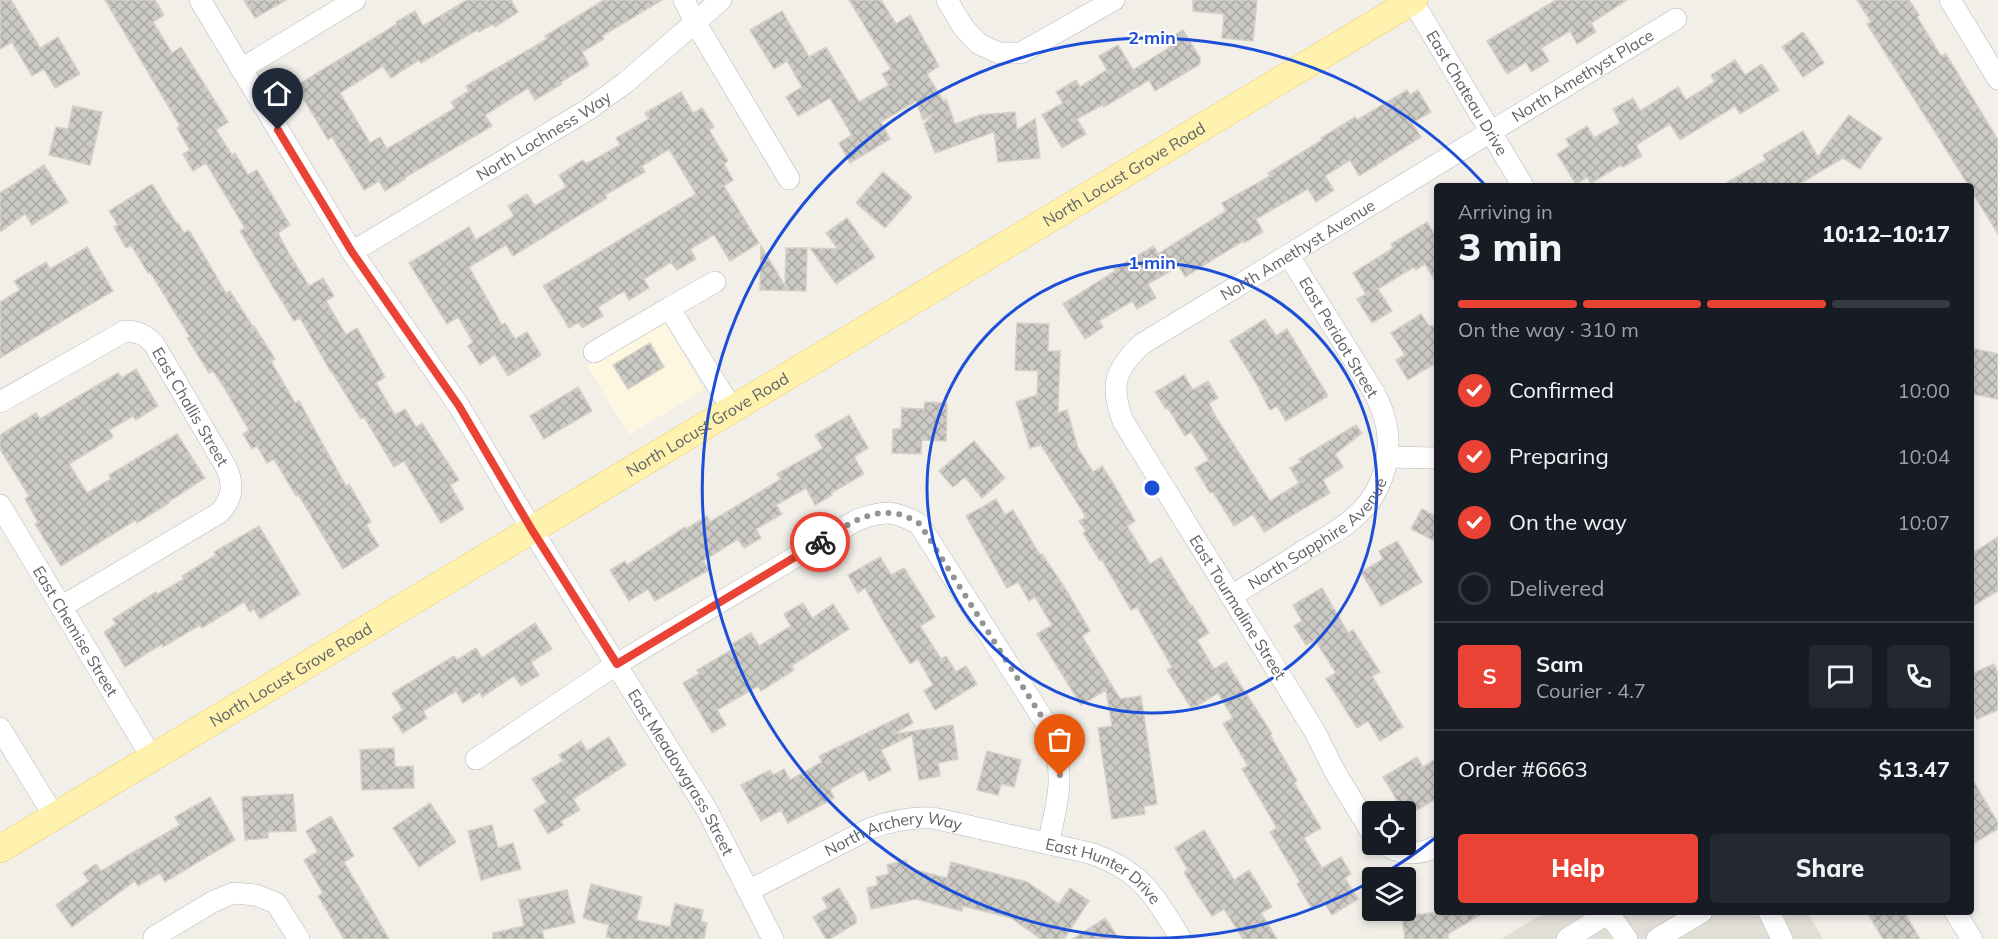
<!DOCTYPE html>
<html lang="en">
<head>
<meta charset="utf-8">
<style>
  body { margin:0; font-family:Mulish,sans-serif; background:#242831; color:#f1f3f6; height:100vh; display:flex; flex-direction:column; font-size:22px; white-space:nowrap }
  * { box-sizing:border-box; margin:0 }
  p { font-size:20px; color:#9ea1a6 }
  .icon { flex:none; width:33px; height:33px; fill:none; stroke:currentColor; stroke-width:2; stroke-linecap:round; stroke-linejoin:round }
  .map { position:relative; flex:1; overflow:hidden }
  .side { position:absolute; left:1434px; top:183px; width:540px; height:732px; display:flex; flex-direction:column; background:#171b24; border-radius:6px; box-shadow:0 3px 9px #0003 }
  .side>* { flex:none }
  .controls { position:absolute; left:1362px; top:801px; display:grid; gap:12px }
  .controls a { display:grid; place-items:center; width:54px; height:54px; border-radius:6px; background:#171b24; box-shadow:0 3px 9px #0003; font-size:30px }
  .pin { position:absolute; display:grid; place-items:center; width:51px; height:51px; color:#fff; margin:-62px -26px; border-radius:50% 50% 50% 0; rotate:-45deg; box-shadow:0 0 6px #0007 }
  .pin .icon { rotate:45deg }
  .courier { position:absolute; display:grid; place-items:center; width:60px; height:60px; margin:-30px; border:4px solid #ea4335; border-radius:50%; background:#fff; color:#222; box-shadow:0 2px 8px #0007 }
  .head em { font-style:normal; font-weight:800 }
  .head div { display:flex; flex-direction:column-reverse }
  .head { display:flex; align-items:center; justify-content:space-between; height:102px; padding:0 24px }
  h1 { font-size:39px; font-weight:800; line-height:45px }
  .bar { display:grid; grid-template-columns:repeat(4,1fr); gap:9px 6px; align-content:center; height:72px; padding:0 24px }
  .bar i { height:8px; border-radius:4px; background:#363941 }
  .bar .current { background:#ea4335 }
  .bar p { grid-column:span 4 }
  .line { display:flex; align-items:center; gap:15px; padding:0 24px; border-top:2px solid #363941 }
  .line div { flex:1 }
  .round { display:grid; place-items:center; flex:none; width:63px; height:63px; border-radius:6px; background:#242831 }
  ol { padding:0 24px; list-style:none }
  li { display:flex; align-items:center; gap:18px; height:66px }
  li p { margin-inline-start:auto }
  li .icon { padding:6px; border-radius:50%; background:#ea4335; color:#fff; stroke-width:4 }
  li:last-child { color:#9ea1a6 }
  li i { width:33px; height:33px; border:3px solid #363941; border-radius:50% }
  .cta { display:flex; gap:12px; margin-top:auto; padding:12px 24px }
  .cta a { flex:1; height:69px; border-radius:6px; background:#ea4335; color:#fff; font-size:24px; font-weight:800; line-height:69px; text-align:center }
  .cta a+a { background:#242831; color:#f1f3f6 }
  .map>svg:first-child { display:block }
  .commercial { fill:#fef7e0 }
  .education { fill:#e1ded6 }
  .building { fill:url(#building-cross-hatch); stroke:#d6d1c6; stroke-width:1.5 }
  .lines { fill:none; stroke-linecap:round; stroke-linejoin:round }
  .minor-casing { stroke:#b5b8bc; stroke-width:22 }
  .major-casing { stroke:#f2c960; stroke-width:28 }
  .minor { stroke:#fff; stroke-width:21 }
  .major { stroke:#fff2af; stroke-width:27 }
  .done { stroke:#929495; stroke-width:6; stroke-dasharray:0 10.8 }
  .route { stroke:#ea4335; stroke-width:8 }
  .ring { fill:none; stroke:#1d4ed8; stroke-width:3 }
  .labels { text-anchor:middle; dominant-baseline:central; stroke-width:4.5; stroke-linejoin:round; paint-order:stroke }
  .street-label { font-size:16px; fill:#5f6368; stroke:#fff }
  .centre { fill:#1d4ed8; stroke:#fff; stroke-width:3 }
  .ring-label { font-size:18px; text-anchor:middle; font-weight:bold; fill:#1d4ed8; stroke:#fff; stroke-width:4.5; stroke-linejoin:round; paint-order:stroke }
</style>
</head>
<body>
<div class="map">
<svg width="1998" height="939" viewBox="0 0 1998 939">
  <defs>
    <pattern id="building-cross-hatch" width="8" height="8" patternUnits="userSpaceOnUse" patternTransform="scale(1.5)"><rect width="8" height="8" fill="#cccac5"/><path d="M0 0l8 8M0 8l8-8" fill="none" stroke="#a9a8a4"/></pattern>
  </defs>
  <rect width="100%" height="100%" fill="#f1efe8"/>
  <!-- commercial -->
  <polygon class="commercial" points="664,321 704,390 629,435 587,366"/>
  <!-- education -->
  <polygon class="education" points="1546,912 1807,912 1823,939 1501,939"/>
  <!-- building -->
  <g class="building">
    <polygon points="0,0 11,0 40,48 58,37 80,74 55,88 44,69 32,76 12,42 0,49"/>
    <polygon points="105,0 155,0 164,15 153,22 172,53 181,47 228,122 216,130 232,155 235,153 248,175 257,170 290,225 278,233 288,252 309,286 323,278 334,296 326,301 346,335 357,328 385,377 376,383 395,415 405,409 416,427 422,423 459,480 450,485 464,509 441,523 404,461 394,467 364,417 361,419 332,372 331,372 300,318 294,321 270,282 240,231 245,228 206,163 193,171 183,154 190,150 177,128 180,126"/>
    <polygon points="244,0 286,0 255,18"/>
    <polygon points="467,0 511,0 518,12 495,27 493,24 479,32 477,30 421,63 419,60 391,78 383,66 340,93 370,143 380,137 387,149 455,108 451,102 469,91 466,86 547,39 545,36 604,0 662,0 602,36 604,39 582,52 589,65 561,82 562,84 535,100 528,88 485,115 492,126 404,178 405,179 385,191 379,181 364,190 332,137 328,140 296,86 397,24 396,22 415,11 423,26"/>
    <polygon points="849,0 881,0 896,24 910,15 939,66 927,74 944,102 946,99 955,124 980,115 1015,112 1017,130 1035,119 1040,158 998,162 994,132 935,153 924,124 934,113 923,120 916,101 881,122 890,139 850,163 839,143 852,135 830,98 798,116 786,97 802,87 787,61 774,69 750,30 782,11 809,57 826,47 859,102 889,85 882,74 891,69"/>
    <polygon points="1193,0 1257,0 1253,41 1222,38 1224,14 1193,11"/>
    <polygon points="1556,0 1627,0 1591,23 1596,32 1577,44 1570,31 1541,48 1549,61 1531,72 1526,62 1507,74 1487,41"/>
    <polygon points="1857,0 1909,0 1919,15 1917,17 1941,56 1946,54 1998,140 1998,234 1971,190 1971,186 1969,186 1867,24 1871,22"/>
    <polygon points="1183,30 1200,58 1200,64 1155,91 1149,80 1104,107 1102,105 1077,119 1086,134 1062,148 1042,115 1063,103 1056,92 1076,80 1080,87 1107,70 1099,56 1118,45 1133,70 1169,48 1165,41"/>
    <polygon points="1803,32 1824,63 1803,77 1782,47"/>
    <polygon points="1735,60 1745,75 1762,64 1779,90 1740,114 1735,106 1680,140 1670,124 1636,145 1642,156 1623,167 1621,165 1591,183 1587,177 1576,184 1557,154 1570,146 1566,139 1587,126 1594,138 1620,123 1613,109 1633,98 1640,111 1678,87 1686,100 1715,82 1711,75"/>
    <polygon points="1407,90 1410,95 1418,90 1431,112 1412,123 1421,137 1359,176 1350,160 1325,176 1334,190 1316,202 1308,189 1256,219 1263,232 1244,243 1243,241 1185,277 1179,266 1148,284 1156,298 1137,309 1132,301 1099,321 1103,327 1085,339 1063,304 1115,271 1114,269 1154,246 1158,254 1226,211 1222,203 1270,176 1268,173 1322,140 1321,138 1355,117 1357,120"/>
    <polygon points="681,92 693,113 702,108 714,127 709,130 728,161 724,164 733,180 724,186 759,243 730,261 714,235 690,249 696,259 677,270 671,262 644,279 649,288 629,300 624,291 598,307 603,316 582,328 579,322 569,328 543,286 696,194 669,149 642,166 645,172 605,195 607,198 513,256 506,245 469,267 502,325 505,323 515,339 527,332 541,355 508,376 495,355 480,365 468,346 473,342 458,317 447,324 409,263 469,227 476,240 514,216 508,206 527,194 535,206 566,187 559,175 583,160 586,164 620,145 616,138 649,119 645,113"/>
    <polygon points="73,106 102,112 90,165 49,155 56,127 68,129"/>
    <polygon points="1849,115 1882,138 1860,169 1843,158 1796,186 1721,186 1766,160 1763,155 1803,131 1818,157"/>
    <polygon points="44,165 68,202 32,225 25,214 0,232 0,193"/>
    <polygon points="883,172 912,197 885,228 856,203"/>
    <polygon points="152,184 177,224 178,223 184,233 189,230 226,293 230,291 253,327 254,326 275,359 271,361 295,403 299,401 346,486 349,484 371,522 366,525 379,546 343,569 298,494 296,496 274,459 267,463 257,446 252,449 243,434 249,430 225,389 213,371 209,373 187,338 190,337 150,272 148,273 131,245 126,248 114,227 118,225 109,211"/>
    <polygon points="847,218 875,257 836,284 810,248 838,249 826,233"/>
    <polygon points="1427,222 1437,239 1437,284 1425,264 1416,270 1414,267 1378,289 1392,311 1372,323 1357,299 1366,294 1353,273 1393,248 1391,244"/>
    <polygon points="761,246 785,286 786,248 807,248 806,291 760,290"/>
    <polygon points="87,247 113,291 0,358 0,302 20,290 14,281 46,262 50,269"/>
    <polygon points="1421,314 1429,326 1437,326 1437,362 1408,380 1396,360 1405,355 1391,333"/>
    <polygon points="1265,319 1276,336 1287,329 1328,396 1286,421 1277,406 1270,410 1260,391 1261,391 1230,341"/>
    <polygon points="1017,323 1049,324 1048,351 1060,351 1058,413 1067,410 1078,448 1093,472 1102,466 1113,483 1135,521 1127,526 1150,564 1161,557 1191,606 1192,605 1209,633 1197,640 1214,669 1226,662 1272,734 1270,735 1297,781 1294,783 1321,828 1304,838 1322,868 1341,857 1351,874 1345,878 1358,899 1332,915 1324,902 1312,909 1297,884 1300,882 1270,832 1277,828 1242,769 1248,766 1223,724 1233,718 1218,693 1192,709 1167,670 1172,667 1137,607 1131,610 1102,560 1100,561 1083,533 1086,531 1079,521 1086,517 1041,445 1030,448 1016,402 1037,395 1038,371 1015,370"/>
    <polygon points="650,343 664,367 628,389 613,365"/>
    <polygon points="1971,348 1998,354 1998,399 1971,394"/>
    <polygon points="136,369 158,406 136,420 133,416 109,430 113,437 69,464 87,493 111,479 109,475 177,434 205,478 168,502 169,503 137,523 136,520 61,566 35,524 38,522 25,499 29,496 0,449 0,435 36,413 40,419 118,373 122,378"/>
    <polygon points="1184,375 1193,390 1208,381 1218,398 1209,403 1216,417 1270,501 1299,483 1290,468 1301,462 1299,459 1356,425 1362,433 1335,454 1343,467 1323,480 1330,493 1264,532 1253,514 1234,526 1213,492 1210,493 1195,468 1209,460 1191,432 1185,436 1168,408 1166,409 1155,392"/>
    <polygon points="578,387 592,411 544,439 530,416"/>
    <polygon points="925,402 947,403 946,441 922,440 921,454 892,453 893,429 901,429 902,408 924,409"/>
    <polygon points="849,415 868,448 854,457 864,474 831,493 832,495 815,505 806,488 776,505 782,514 756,529 761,538 744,548 738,539 703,561 709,570 655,601 648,589 629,601 610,570 625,561 627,565 685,527 686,529 707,516 710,522 781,479 777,474 823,448 815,435"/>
    <polygon points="974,441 1005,478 982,498 965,477 953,487 939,471"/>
    <polygon points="996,499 1005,515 1013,510 1040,555 1042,554 1065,588 1090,631 1082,636 1120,699 1141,696 1157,804 1144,806 1145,814 1112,819 1098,728 1112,726 1106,690 1081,705 1037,634 1052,625 1035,597 1029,601 1018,582 1007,588 966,516"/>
    <polygon points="1422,509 1437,517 1437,542 1411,529"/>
    <polygon points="259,526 300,594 260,619 254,609 250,612 244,602 202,628 200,625 163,647 162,644 125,667 104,632 116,624 113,619 156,592 158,594 184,579 182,576 216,555 214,552"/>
    <polygon points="1998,537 1998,591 1971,607 1971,554"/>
    <polygon points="1397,541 1422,582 1381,606 1361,572 1383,559 1379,551"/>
    <polygon points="880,557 891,575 904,568 935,617 920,626 941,659 946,656 956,672 966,666 977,684 935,710 924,691 933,685 918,659 910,664 884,622 865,588 858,593 848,575"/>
    <polygon points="1322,588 1348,633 1353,630 1380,672 1372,676 1403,727 1380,741 1368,721 1357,728 1326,679 1336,673 1315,640 1306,645 1294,626 1302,621 1293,605"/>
    <polygon points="803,603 812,618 833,604 849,629 791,666 794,670 761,691 758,686 717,710 726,725 712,733 683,683 699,674 697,670 735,648 732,644 751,633 759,646 791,626 784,614"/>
    <polygon points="535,623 552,649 531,662 539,675 521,686 514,676 482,697 480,692 463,703 456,691 423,711 427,718 403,733 392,717 403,710 392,693 454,656 457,660 476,648 482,658"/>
    <polygon points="1994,664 1998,673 1998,710 1977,719 1971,707 1971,674"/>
    <polygon points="908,713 913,723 894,734 953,725 958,759 938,763 940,776 919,780 912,735 881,750 891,770 869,781 864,770 830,789 834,798 788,823 781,810 761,821 741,785 770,770 773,775 784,769 790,780 822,762 819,756"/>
    <polygon points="609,737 626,765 573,799 580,810 561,821 563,825 548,834 534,810 547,802 532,779 563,761 559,755 581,741 587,751"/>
    <polygon points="394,748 395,767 413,766 414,788 362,790 360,750"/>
    <polygon points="987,751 1021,760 1014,787 1001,784 998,795 977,790"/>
    <polygon points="1417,757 1423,767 1437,758 1437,798 1407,816 1406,812 1404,812 1383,777"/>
    <polygon points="1971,777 1998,823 1998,829 1971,845"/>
    <polygon points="293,794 296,831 268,832 268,838 245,840 242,797"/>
    <polygon points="210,797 235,840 165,882 160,873 138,886 135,881 72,927 56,905 89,881 83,873 96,864 101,871 180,825 175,817"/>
    <polygon points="430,803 456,842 419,867 393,828"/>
    <polygon points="331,816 354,856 344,862 389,939 344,939 318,896 323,893 304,860 318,852 306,831"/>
    <polygon points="492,825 498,848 513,843 521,869 481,880 468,831"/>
    <polygon points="1204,830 1234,880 1249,870 1272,907 1261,913 1277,939 1243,939 1224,909 1212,916 1195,891 1184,872 1188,870 1175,848"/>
    <polygon points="906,860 908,868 947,878 951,862 1027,882 1059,904 1070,888 1089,901 1064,939 1041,939 1011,918 963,906 962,911 916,899 871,909 867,888 878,885 876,877 889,874 887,865"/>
    <polygon points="591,884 642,897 636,920 670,927 675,904 703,910 701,921 707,923 704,939 615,939 606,937 609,925 583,918"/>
    <polygon points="839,888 856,917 856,923 830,939 826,939 813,917 828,908 822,898"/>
    <polygon points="567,890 575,923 542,930 544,939 493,939 493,933 524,926 519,900"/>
    <polygon points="1441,912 1485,912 1448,934 1448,939 1405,939 1402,916"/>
    <polygon points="1867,912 1904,912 1920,939 1883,939"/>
    <polygon points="1105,918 1119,939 1073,939"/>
  </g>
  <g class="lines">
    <!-- minor casing -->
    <g class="minor-casing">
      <g id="minor">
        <path id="s1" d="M200 0 352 252 459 406 532 530 707 810 773 939"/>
        <polyline points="684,0 695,22 789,179"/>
        <polyline points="947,0 963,27 979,44 999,53 1021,53 1114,0"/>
        <path id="s2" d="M1412 0 1523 186"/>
        <polyline points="1950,0 1998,79"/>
        <polyline points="241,69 355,0"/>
        <path id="s3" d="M352 252 589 109 625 83 721 0"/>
        <polyline points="669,308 715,282"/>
        <polyline points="594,352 669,308 732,409"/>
        <path id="s4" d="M0 402 125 331C138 331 145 335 154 344L226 467C234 484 233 499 219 513L61 607"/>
        <polyline points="1387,457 1437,458"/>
        <path id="s5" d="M0 505 152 758"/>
        <path id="s6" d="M1231 596C1256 581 1281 566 1305 550 1323 539 1343 529 1358 514 1385 489 1395 448 1383 413 1381 406 1377 399 1374 392L1289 256"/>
        <polyline points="0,728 54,816"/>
        <path d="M476 759 617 664 857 520C885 510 893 510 919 524L1052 733C1065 778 1058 800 1048 844"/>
        <path id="s7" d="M1372 833 1335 772 1315 732 1123 421C1110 386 1114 370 1142 344 1321 237 1497 126 1676 19"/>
        <path d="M1385 844C1399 856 1422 855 1437 846"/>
        <path id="s8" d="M748 891 869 829C891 821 910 817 933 818L1090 853C1142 871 1153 894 1181 939"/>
        <polyline points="1769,912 1782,939"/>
        <polyline points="1955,912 1972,939"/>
        <polyline points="1608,913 1627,939"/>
        <polyline points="154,937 214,901 234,893 256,895 276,903 299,939"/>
        <polyline points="1567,939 1610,912"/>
        <polyline points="1657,939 1702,912"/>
      </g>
    </g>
    <!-- major casing -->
    <g class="major-casing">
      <g id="major">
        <path id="s9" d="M0 849 1414 0"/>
      </g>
    </g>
    <!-- minor -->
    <use href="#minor" class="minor"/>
    <!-- major -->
    <use href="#major" class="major"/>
  </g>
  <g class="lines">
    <!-- done -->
    <path class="done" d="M820 542C844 527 869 508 898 514 905 515 913 520 920 524L1052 733 1058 754 1060 776"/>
    <!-- route -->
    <polyline class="route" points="278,130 352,252 459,406 532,530 617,664 820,542"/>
  </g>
  <!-- distance rings -->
  <g class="ring">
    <circle cx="1152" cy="488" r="225"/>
    <path d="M1435 838A450 450 0 0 1 1380 876M1370 882A450 450 0 1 1 1484 184"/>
  </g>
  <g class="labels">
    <!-- street labels -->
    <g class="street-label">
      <text stroke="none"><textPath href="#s7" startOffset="1084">North Amethyst Place</textPath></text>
      <text stroke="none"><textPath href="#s2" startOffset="108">East Chateau Drive</textPath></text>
      <text stroke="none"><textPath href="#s3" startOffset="224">North Lochness Way</textPath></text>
      <text stroke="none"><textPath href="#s9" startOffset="1311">North Locust Grove Road</textPath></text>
      <text stroke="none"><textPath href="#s7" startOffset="750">North Amethyst Avenue</textPath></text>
      <text transform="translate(1339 337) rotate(59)">East Peridot Street</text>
      <text stroke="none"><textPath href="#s4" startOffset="249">East Challis Street</textPath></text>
      <text stroke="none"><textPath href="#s9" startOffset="825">North Locust Grove Road</textPath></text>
      <text stroke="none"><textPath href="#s6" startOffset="108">North Sapphire Avenue</textPath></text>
      <text transform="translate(1238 607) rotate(58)">East Tourmaline Street</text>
      <text stroke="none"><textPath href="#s5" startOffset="147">East Chemise Street</textPath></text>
      <text stroke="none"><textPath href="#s9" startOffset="339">North Locust Grove Road</textPath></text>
      <text stroke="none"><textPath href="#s1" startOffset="910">East Meadowgrass Street</textPath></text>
      <text stroke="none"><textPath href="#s8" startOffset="159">North Archery Way</textPath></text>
      <text stroke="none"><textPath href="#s8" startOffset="382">East Hunter Drive</textPath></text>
    </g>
  </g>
  <circle cx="1152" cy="488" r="9" class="centre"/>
  <g class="ring-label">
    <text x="1152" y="44">2 min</text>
    <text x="1152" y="269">1 min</text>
  </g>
</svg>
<div class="controls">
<a><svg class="icon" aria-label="locate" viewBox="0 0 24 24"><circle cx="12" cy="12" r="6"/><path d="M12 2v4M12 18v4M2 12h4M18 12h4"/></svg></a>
<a><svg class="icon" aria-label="layers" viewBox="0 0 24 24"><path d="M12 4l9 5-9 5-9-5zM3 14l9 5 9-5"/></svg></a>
</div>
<div class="pin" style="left:1060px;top:776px;background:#ea580c"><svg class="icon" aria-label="bag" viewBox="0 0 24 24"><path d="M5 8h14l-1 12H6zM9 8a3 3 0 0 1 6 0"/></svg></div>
<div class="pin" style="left:278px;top:130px;background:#1f2937"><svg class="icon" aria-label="home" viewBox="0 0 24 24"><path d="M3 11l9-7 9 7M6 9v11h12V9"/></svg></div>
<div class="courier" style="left:820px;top:542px"><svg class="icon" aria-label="bike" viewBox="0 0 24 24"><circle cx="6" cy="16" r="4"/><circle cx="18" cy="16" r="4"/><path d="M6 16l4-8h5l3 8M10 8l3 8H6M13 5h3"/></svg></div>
<section class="side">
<div class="head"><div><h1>3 min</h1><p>Arriving in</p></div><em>10:12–10:17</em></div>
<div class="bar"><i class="current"></i><i class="current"></i><i class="current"></i><i></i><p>On the way · 310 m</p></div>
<ol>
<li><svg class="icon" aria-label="check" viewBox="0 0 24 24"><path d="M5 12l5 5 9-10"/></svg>Confirmed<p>10:00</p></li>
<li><svg class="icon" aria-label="check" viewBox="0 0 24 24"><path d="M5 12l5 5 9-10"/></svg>Preparing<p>10:04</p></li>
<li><svg class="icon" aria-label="check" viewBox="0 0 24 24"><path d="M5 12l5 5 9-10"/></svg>On the way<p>10:07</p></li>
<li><i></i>Delivered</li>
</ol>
<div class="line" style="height:108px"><b class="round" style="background:#ea4335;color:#fff">S</b><div><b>Sam</b><p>Courier · 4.7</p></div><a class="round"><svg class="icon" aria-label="chat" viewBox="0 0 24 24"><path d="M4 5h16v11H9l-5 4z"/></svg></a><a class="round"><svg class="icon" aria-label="phone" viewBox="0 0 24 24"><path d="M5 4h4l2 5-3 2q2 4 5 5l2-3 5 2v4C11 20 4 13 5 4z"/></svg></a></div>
<div class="line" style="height:78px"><div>Order #6663</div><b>$13.47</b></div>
<div class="cta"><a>Help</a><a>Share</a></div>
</section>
</div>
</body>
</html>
